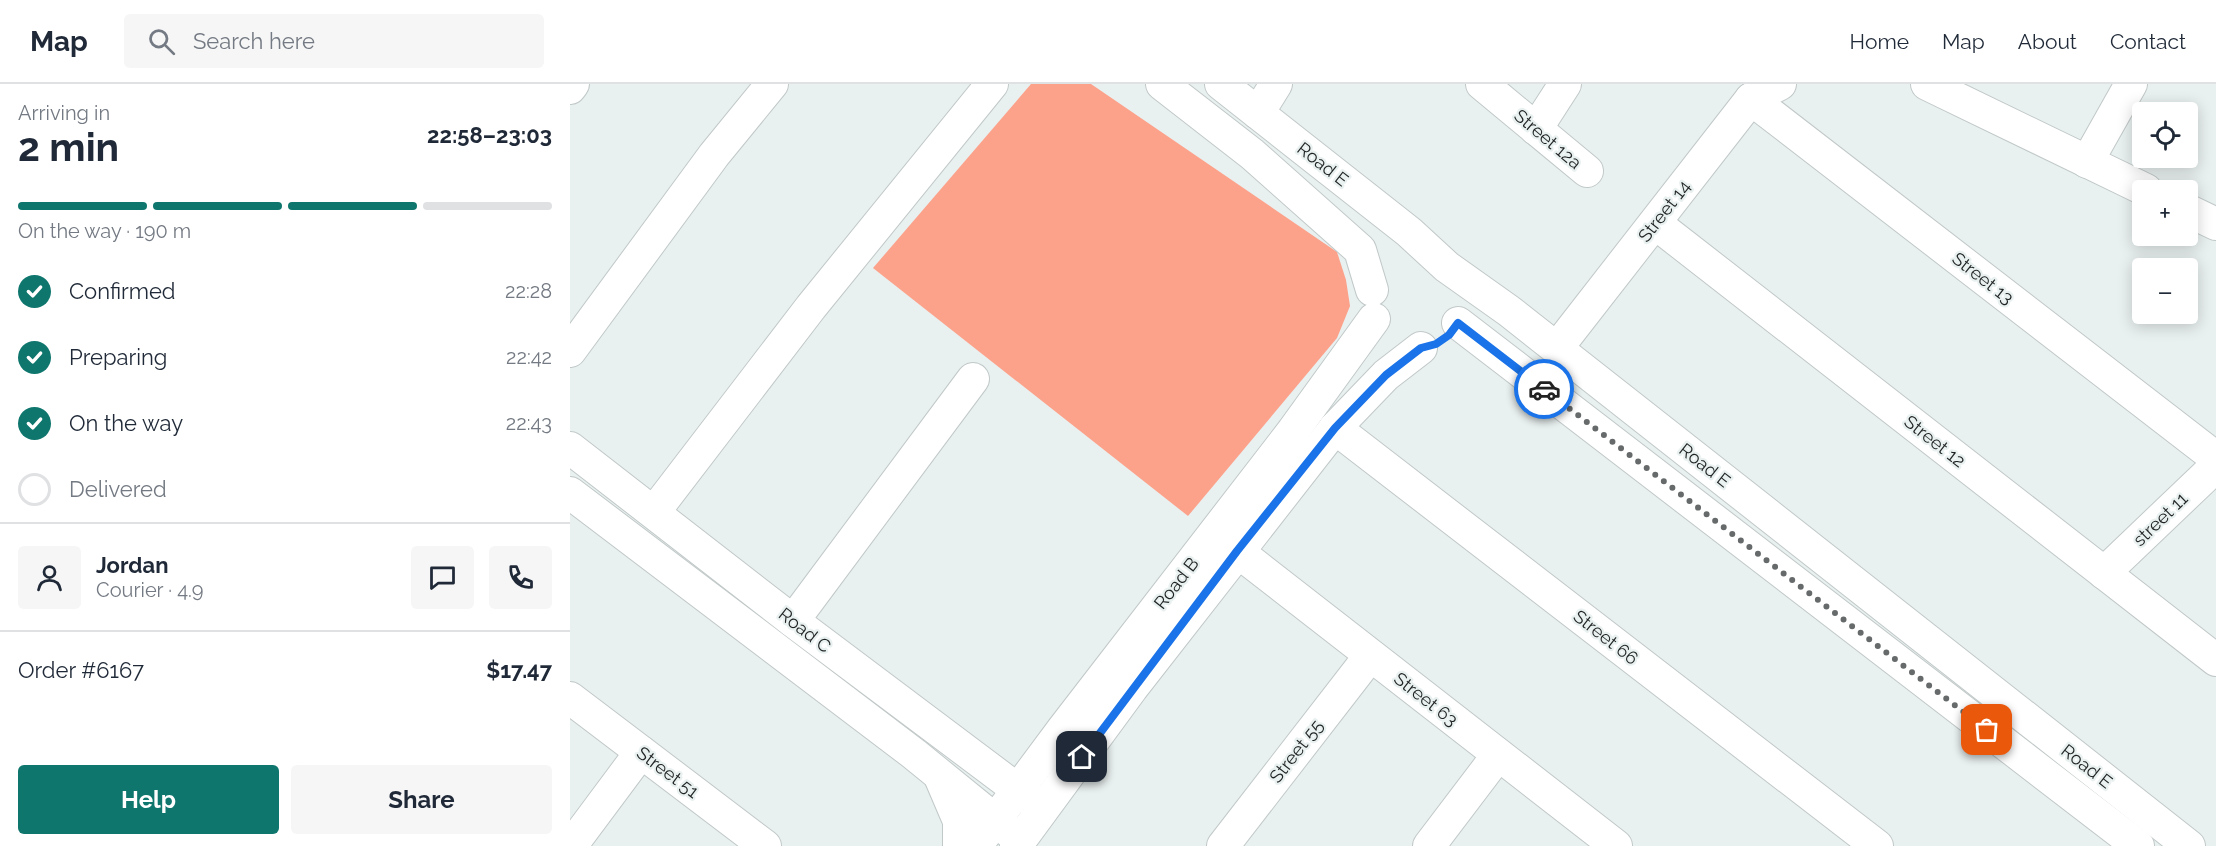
<!DOCTYPE html>
<html lang="en">
<head>
<meta charset="utf-8">
<style>
  body { margin:0; font-family:Raleway,sans-serif; background:#f6f6f7; color:#1f2937; height:100vh; display:flex; flex-direction:column; font-size:22px; white-space:nowrap }
  * { box-sizing:border-box; margin:0 }
  p { font-size:20px; color:#747a83 }
  .icon { flex:none; width:33px; height:33px; fill:none; stroke:currentColor; stroke-width:2; stroke-linecap:round; stroke-linejoin:round }
  .map { position:relative; flex:1; overflow:hidden }
  .drawer { display:flex; flex-direction:column; background:#fff; width:570px }
  .drawer>* { flex:none }
  .controls { position:absolute; left:1562px; top:18px; display:grid; gap:12px }
  .controls a { display:grid; place-items:center; width:66px; height:66px; border-radius:6px; background:#fff; box-shadow:0 3px 15px #0003; font-size:30px }
  .pin { position:absolute; display:grid; place-items:center; width:51px; height:51px; color:#fff; margin:-26px; border-radius:12px; box-shadow:0 3px 9px #0006 }
  .courier { position:absolute; display:grid; place-items:center; width:60px; height:60px; margin:-30px; border:4px solid #1a73e8; border-radius:50%; background:#fff; color:#222; box-shadow:0 2px 8px #0007 }
  .headline em { font-style:normal; font-weight:700 }
  .headline div { display:flex; flex-direction:column-reverse }
  .headline { display:flex; align-items:center; justify-content:space-between; height:102px; padding:0 18px }
  h1 { font-size:39px; font-weight:700; line-height:45px }
  .bar { display:grid; grid-template-columns:repeat(4,1fr); gap:9px 6px; align-content:center; height:72px; padding:0 18px }
  .bar i { height:8px; border-radius:4px; background:#e0e1e3 }
  .bar .current { background:#0f766e }
  .bar p { grid-column:span 4 }
  .line { display:flex; align-items:center; gap:15px; padding:0 18px; border-top:2px solid #e0e1e3 }
  .line div { flex:1 }
  .round { display:grid; place-items:center; flex:none; width:63px; height:63px; border-radius:6px; background:#f6f6f7 }
  ol { padding:0 18px; list-style:none }
  li { display:flex; align-items:center; gap:18px; height:66px }
  li p { margin-inline-start:auto }
  li .icon { padding:6px; border-radius:50%; background:#0f766e; color:#fff; stroke-width:4 }
  li:last-child { color:#747a83 }
  li i { width:33px; height:33px; border:3px solid #e0e1e3; border-radius:50% }
  .action { display:flex; gap:12px; margin-top:auto; padding:12px 18px }
  .action a { flex:1; height:69px; border-radius:6px; background:#0f766e; color:#fff; font-size:24px; font-weight:700; line-height:69px; text-align:center }
  .action a+a { background:#f6f6f7; color:#1f2937 }
  header { display:flex; align-items:center; gap:36px; box-sizing:border-box; height:84px; padding:0 30px; background:#fff; border-bottom:2px solid #e0e1e3 }
  header strong { font-size:28px }
  nav { display:flex; gap:33px; margin-inline-start:auto; font-size:21px }
  .search { width:420px; height:54px; background:#f6f6f7; display:flex; align-items:center; gap:15px; box-sizing:border-box; padding:0 21px; border-radius:6px; color:#747a83; font-size:22px }
  main { display:flex; flex:1; min-height:0 }
  .map>svg:first-child { display:block }
  .green { fill:#fca18a }
  .lines { fill:none; stroke-linecap:round; stroke-linejoin:round }
  .minor-casing { stroke:#c1c8c8; stroke-width:34 }
  .minor { stroke:#fff; stroke-width:32 }
  .done { stroke:#666a6a; stroke-width:6; stroke-dasharray:0 10.8 }
  .route { stroke:#1a73e8; stroke-width:8 }
  .labels { text-anchor:middle; dominant-baseline:central; stroke-width:4.5; stroke-linejoin:round; paint-order:stroke }
  .street-label { font-size:18px; fill:#1f2222; stroke:#e9f0f0 }
</style>
</head>
<body>
<header>
<strong>Map</strong>
<div class="search"><svg class="icon" aria-label="search" viewBox="0 0 24 24"><circle cx="10" cy="10" r="6"/><path d="M15 15l6 6"/></svg>Search here</div>
<nav><a>Home</a><a>Map</a><a>About</a><a>Contact</a></nav>
</header>
<main>
<section class="drawer">
<div class="headline"><div><h1>2 min</h1><p>Arriving in</p></div><em>22:58–23:03</em></div>
<div class="bar"><i class="current"></i><i class="current"></i><i class="current"></i><i></i><p>On the way · 190 m</p></div>
<ol>
<li><svg class="icon" aria-label="check" viewBox="0 0 24 24"><path d="M5 12l5 5 9-10"/></svg>Confirmed<p>22:28</p></li>
<li><svg class="icon" aria-label="check" viewBox="0 0 24 24"><path d="M5 12l5 5 9-10"/></svg>Preparing<p>22:42</p></li>
<li><svg class="icon" aria-label="check" viewBox="0 0 24 24"><path d="M5 12l5 5 9-10"/></svg>On the way<p>22:43</p></li>
<li><i></i>Delivered</li>
</ol>
<div class="line" style="height:108px"><a class="round"><svg class="icon" aria-label="person" viewBox="0 0 24 24"><circle cx="12" cy="8" r="4"/><path d="M4 21q1-7 8-7t8 7"/></svg></a><div><b>Jordan</b><p>Courier · 4.9</p></div><a class="round"><svg class="icon" aria-label="chat" viewBox="0 0 24 24"><path d="M4 5h16v11H9l-5 4z"/></svg></a><a class="round"><svg class="icon" aria-label="phone" viewBox="0 0 24 24"><path d="M5 4h4l2 5-3 2q2 4 5 5l2-3 5 2v4C11 20 4 13 5 4z"/></svg></a></div>
<div class="line" style="height:78px"><div>Order #6167</div><b>$17.47</b></div>
<div class="action"><a>Help</a><a>Share</a></div>
</section>
<div class="map">
<svg width="1646" height="762" viewBox="0 0 1646 762">
  <rect width="100%" height="100%" fill="#e9f0f0"/>
  <!-- green -->
  <polygon class="green" points="461,0 521,0 767,168 776,196 780,222 767,254 618,432 303,184"/>
  <g class="lines">
    <!-- minor casing -->
    <g class="minor-casing">
      <g id="minor">
        <polyline points="592,0 682,70 790,166 802,206"/>
        <polyline points="651,0 839,148 877,183 939,227 1619,762"/>
        <polyline points="912,0 1017,87"/>
        <polyline points="1357,0 1576,106"/>
        <polyline points="0,4 3,0"/>
        <polyline points="1181,15 1646,374"/>
        <polyline points="688,29 706,0"/>
        <polyline points="966,45 995,0"/>
        <polyline points="1517,78 1561,0"/>
        <polyline points="1617,126 1646,140"/>
        <polyline points="1085,139 1646,576"/>
        <polyline points="888,239 1568,762"/>
        <polyline points="987,264 1181,15 1210,0"/>
        <polyline points="0,267 144,71 202,0"/>
        <polyline points="765,344 1307,762"/>
        <polyline points="0,364 223,537 464,718"/>
        <polyline points="0,409 344,670 440,748"/>
        <polyline points="84,428 241,223 422,0"/>
        <polyline points="667,467 1046,762"/>
        <polyline points="1534,489 1646,382"/>
        <polyline points="223,537 403,295"/>
        <polyline points="0,614 195,762"/>
        <polyline points="371,695 389,737 389,762"/>
        <polyline points="1,762 71,668"/>
        <polyline points="406,762 493,645 723,347 804,235"/>
        <polyline points="446,762 562,604 765,344 816,291 851,264"/>
        <polyline points="653,762 800,572"/>
        <polyline points="859,762 928,671"/>
      </g>
    </g>
    <!-- minor -->
    <use href="#minor" class="minor"/>
  </g>
  <g class="lines">
    <!-- done -->
    <polyline class="done" points="974,305 1417,646"/>
    <!-- route -->
    <polyline class="route" points="512,673 667,467 765,344 816,291 851,264 866,260 879,251 888,239 974,305"/>
  </g>
  <g class="labels">
    <!-- street labels -->
    <g class="street-label">
      <text transform="translate(978 55) rotate(40)">Street 12a</text>
      <text transform="translate(753 80) rotate(38)">Road E</text>
      <text transform="translate(1094 127) rotate(-52)">Street 14</text>
      <text transform="translate(1413 194) rotate(38)">Street 13</text>
      <text transform="translate(1365 357) rotate(38)">Street 12</text>
      <text transform="translate(1135 381) rotate(38)">Road E</text>
      <text transform="translate(1590 435) rotate(-44)">street 11</text>
      <text transform="translate(606 499) rotate(-52)">Road B</text>
      <text transform="translate(235 546) rotate(38)">Road C</text>
      <text transform="translate(1036 553) rotate(38)">Street 66</text>
      <text transform="translate(856 615) rotate(38)">Street 63</text>
      <text transform="translate(726 667) rotate(-52)">Street 55</text>
      <text transform="translate(1517 682) rotate(38)">Road E</text>
      <text transform="translate(98 688) rotate(37)">Street 51</text>
    </g>
  </g>
</svg>
<div class="controls">
<a><svg class="icon" aria-label="locate" viewBox="0 0 24 24"><circle cx="12" cy="12" r="6"/><path d="M12 2v4M12 18v4M2 12h4M18 12h4"/></svg></a>
<a>+</a>
<a>−</a>
</div>
<div class="pin" style="left:1417px;top:646px;background:#ea580c"><svg class="icon" aria-label="bag" viewBox="0 0 24 24"><path d="M5 8h14l-1 12H6zM9 8a3 3 0 0 1 6 0"/></svg></div>
<div class="pin" style="left:512px;top:673px;background:#1f2937"><svg class="icon" aria-label="home" viewBox="0 0 24 24"><path d="M3 11l9-7 9 7M6 9v11h12V9"/></svg></div>
<div class="courier" style="left:974px;top:305px"><svg class="icon" aria-label="car" viewBox="0 0 24 24"><path d="M5 17H2v-5l4-1 3-4h7l3 4 3 1v5h-3M9 17h6M6 11h13"/><circle cx="7" cy="17" r="2"/><circle cx="17" cy="17" r="2"/></svg></div>
</div>
</main>
</body>
</html>
